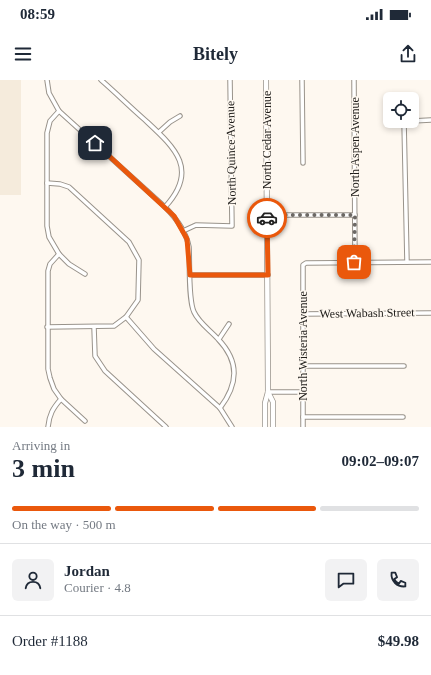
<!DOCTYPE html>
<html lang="en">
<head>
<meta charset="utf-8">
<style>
  body { margin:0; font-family:Georgia,serif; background:#f2f2f3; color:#1f2937; height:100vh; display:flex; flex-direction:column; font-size:15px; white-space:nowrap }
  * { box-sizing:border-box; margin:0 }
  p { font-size:13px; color:#747a83 }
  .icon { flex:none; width:22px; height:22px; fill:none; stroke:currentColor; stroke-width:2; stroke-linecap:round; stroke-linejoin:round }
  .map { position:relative; height:347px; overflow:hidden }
  .side { display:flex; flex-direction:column; background:#fff; flex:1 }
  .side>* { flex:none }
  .buttons { position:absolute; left:383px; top:12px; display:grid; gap:8px }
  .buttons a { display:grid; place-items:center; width:36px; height:36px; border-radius:6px; background:#fff; box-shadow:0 2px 6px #0003; font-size:20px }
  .pin { position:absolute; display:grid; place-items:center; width:34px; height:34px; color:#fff; margin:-17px; border-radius:8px; box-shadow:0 2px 6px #0006 }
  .courier { position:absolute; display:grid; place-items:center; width:40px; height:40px; margin:-20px; border:3px solid #ea580c; border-radius:50%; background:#fff; color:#222; box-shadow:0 1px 5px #0007 }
  .overview em { font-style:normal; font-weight:800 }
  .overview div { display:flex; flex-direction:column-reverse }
  .overview { display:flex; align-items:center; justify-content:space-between; height:68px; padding:0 12px }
  h1 { font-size:26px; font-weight:800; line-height:30px }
  .bar { display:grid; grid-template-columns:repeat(4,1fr); gap:6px 4px; align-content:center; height:48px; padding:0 12px }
  .bar i { height:5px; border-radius:3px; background:#e0e1e3 }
  .bar .selected { background:#ea580c }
  .bar p { grid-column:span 4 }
  .line { display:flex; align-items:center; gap:10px; padding:0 12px; border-top:1px solid #e0e1e3 }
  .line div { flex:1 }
  .round { display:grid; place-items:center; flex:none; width:42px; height:42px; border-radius:6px; background:#f2f2f3 }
  .status { display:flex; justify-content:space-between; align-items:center; height:28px; padding:0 20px; background:#fff; direction:ltr }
  .status svg { height:11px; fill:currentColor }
  header { display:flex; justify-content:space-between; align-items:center; height:52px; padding:0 12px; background:#fff; font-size:18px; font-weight:800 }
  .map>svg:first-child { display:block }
  .built { fill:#f5ebdc }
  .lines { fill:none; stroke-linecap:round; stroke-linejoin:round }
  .minor-casing { stroke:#99938b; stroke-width:5.5 }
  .secondary-casing { stroke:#99938b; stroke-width:6 }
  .minor { stroke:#fff; stroke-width:3.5 }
  .secondary { stroke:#fff; stroke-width:4.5 }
  .done { stroke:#6c6864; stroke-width:4; stroke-dasharray:0 7.2 }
  .route { stroke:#ea580c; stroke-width:5 }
  .labels { text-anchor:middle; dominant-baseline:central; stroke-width:3; stroke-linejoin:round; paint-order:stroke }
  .street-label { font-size:12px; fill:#1d1b18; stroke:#fef8f0 }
</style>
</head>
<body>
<div class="status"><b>08:59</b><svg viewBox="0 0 49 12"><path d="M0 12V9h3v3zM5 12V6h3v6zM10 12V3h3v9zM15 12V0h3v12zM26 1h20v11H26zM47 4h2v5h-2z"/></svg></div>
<header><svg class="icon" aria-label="menu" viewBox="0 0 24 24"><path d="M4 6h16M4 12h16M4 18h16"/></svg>Bitely<svg class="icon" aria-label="share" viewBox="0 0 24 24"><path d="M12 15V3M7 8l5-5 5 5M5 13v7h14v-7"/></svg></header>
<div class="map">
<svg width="431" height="347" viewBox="0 0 431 347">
  <rect width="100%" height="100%" fill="#fef8f0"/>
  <!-- built -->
  <rect class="built" x="0" y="0" width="21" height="115"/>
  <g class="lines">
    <!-- minor casing -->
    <g class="minor-casing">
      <g id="minor">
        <polyline points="47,0 49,13 59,31 50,41 47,53 47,146 49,157 59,174"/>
        <path d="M101 0C116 13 130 27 145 40 174 67 200 89 165 127"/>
        <polyline points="302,0 303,83"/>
        <polyline points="354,0 355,182"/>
        <path d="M59 31 165 127C176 138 186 151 189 167 190 182 188 220 194 232 199 243 210 250 218 259 240 282 238 304 220 328"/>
        <polyline points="404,41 407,182"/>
        <polyline points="412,41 431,40"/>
        <polyline points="159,52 170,42 180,36"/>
        <polyline points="47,103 60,104 69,107 129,162 139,180 138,220 126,237 114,246 47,247"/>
        <polyline points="267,135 355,135"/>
        <polyline points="183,151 196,145 232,146 230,0"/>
        <polyline points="85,194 69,184 59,174 50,184 48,191 48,289 50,298 54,309 61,319 85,341"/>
        <polyline points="190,195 268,195"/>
        <polyline points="303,234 431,233"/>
        <polyline points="126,237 154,269 220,328 232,347"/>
        <polyline points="94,247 95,276 105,291 166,347"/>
        <polyline points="219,259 229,244"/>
        <polyline points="303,286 404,286"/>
        <polyline points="268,312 303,312"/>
        <polyline points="303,337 403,337"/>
        <path d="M48 347C49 335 53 328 61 319"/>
        <polyline points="303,347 303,185 306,183 431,182"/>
      </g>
    </g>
    <!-- secondary casing -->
    <g class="secondary-casing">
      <g id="secondary">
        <polyline points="268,312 273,322 273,347"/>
        <polyline points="265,347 265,323 268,312 266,0"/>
      </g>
    </g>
    <!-- minor -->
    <use href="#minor" class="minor"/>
    <!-- secondary -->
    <use href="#secondary" class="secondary"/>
  </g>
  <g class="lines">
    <!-- done -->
    <polyline class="done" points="267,138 267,135 355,135 354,182"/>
    <!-- route -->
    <polyline class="route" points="95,63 174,136 187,159 190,195 268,195 267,138"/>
  </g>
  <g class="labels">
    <!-- street labels -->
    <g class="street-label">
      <text transform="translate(267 60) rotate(-90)">North Cedar Avenue</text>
      <text transform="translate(355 67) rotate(-90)">North Aspen Avenue</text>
      <text transform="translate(231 73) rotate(-91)">North Quince Avenue</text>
      <text transform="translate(367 233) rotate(-1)">West Wabash Street</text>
      <text transform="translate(303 266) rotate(-90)">North Wisteria Avenue</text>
    </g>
  </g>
</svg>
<div class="buttons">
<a><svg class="icon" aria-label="locate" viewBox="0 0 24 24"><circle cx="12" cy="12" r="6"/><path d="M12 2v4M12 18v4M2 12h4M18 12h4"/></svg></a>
</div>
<div class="pin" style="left:354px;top:182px;background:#ea580c"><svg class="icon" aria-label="bag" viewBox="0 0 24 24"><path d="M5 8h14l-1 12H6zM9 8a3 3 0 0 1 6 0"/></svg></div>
<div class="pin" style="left:95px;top:63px;background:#1f2937"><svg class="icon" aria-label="home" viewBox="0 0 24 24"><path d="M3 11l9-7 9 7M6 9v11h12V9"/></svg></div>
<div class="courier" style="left:267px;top:138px"><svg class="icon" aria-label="car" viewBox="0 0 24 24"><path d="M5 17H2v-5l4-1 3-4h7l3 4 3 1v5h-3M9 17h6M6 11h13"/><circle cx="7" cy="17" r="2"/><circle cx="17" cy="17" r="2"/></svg></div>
</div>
<section class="side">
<div class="overview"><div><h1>3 min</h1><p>Arriving in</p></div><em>09:02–09:07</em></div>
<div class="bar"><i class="selected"></i><i class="selected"></i><i class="selected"></i><i></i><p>On the way · 500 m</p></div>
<div class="line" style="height:72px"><a class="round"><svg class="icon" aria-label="person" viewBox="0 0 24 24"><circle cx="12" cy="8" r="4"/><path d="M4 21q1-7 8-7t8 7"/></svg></a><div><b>Jordan</b><p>Courier · 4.8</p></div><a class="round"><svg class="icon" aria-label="chat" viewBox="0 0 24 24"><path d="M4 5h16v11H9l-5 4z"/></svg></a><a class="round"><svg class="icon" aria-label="phone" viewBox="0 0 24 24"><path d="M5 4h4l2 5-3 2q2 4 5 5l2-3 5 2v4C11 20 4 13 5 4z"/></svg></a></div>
<div class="line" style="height:52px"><div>Order #1188</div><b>$49.98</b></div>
</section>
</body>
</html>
